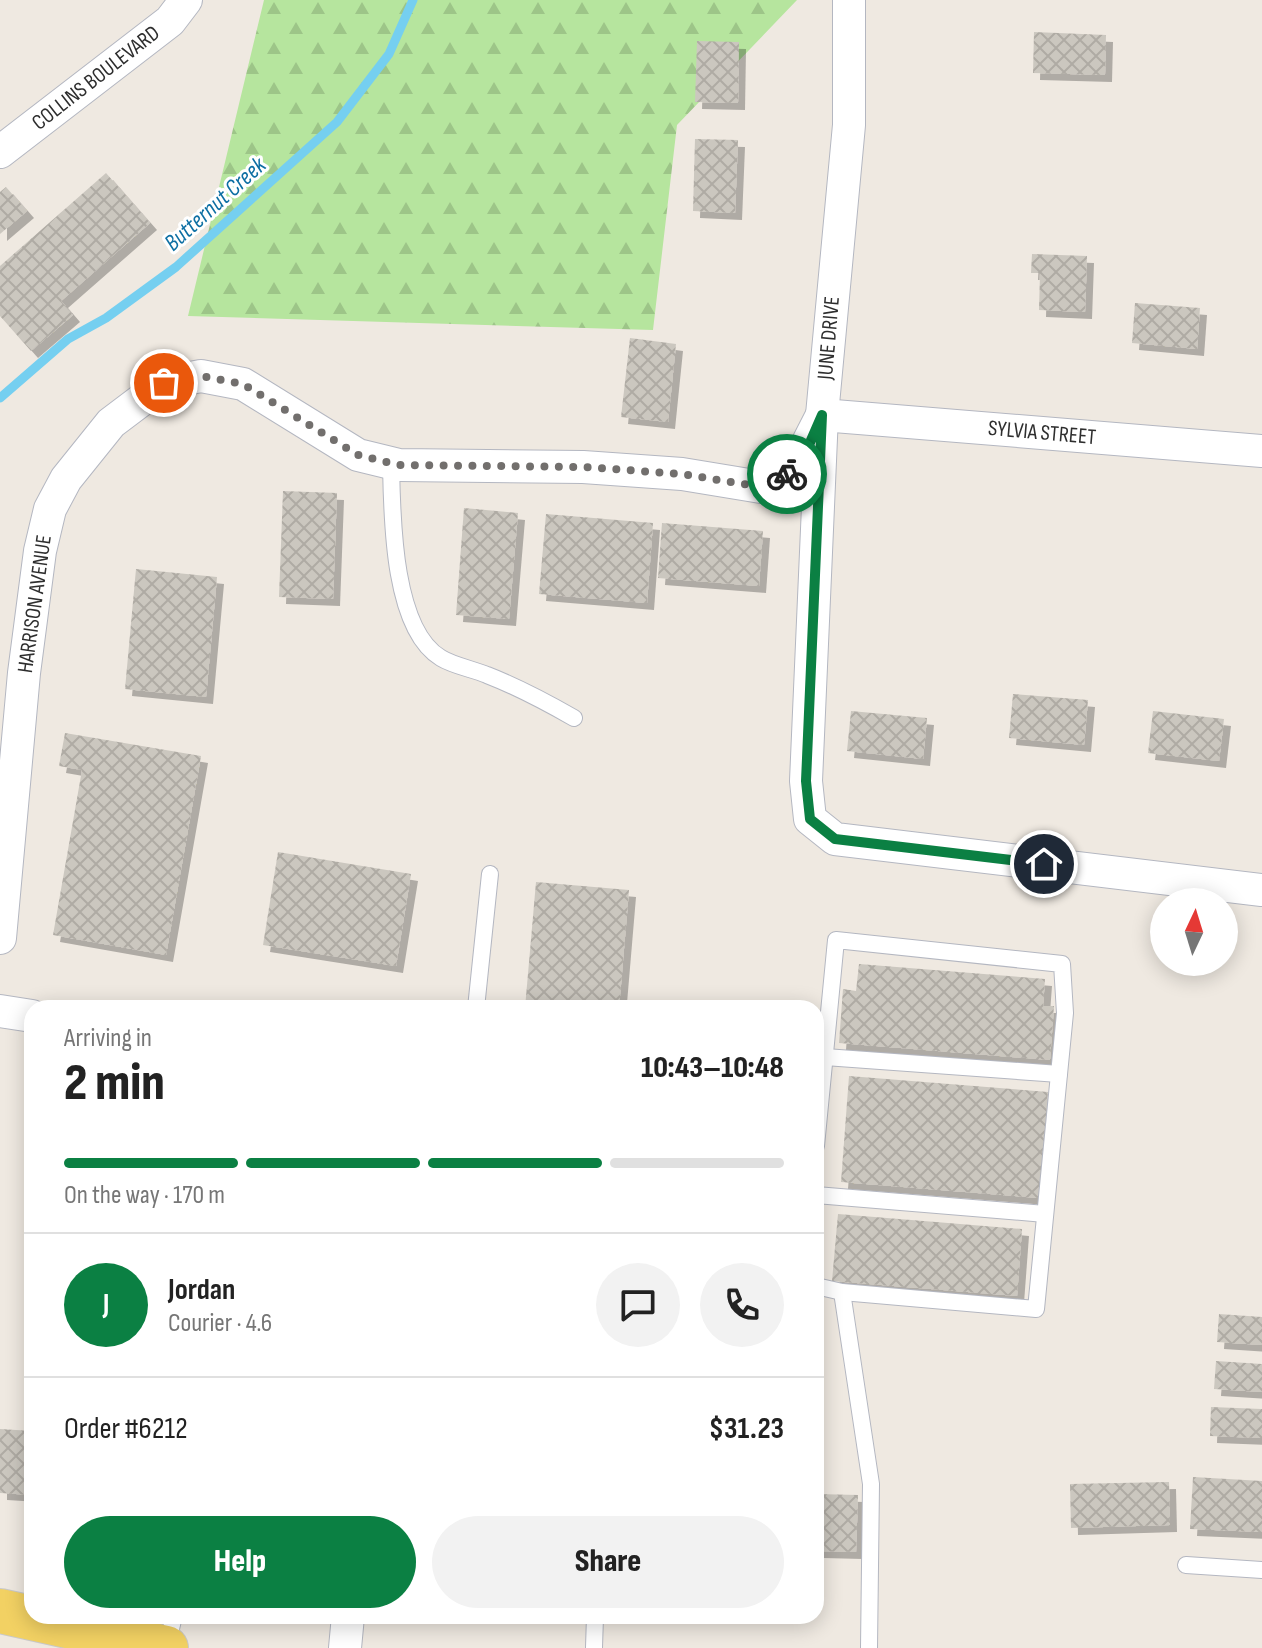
<!DOCTYPE html>
<html lang="en">
<head>
<meta charset="utf-8">
<style>
  body { margin:0; font-family:"Sofia Sans Condensed",sans-serif; background:#f2f2f2; color:#222; height:100vh; display:flex; flex-direction:column; font-size:30px; white-space:nowrap }
  * { box-sizing:border-box; margin:0 }
  p { font-size:26px; color:#767676 }
  .icon { flex:none; width:44px; height:44px; fill:none; stroke:currentColor; stroke-width:2; stroke-linecap:round; stroke-linejoin:round }
  .map { position:relative; flex:1; overflow:hidden }
  .panel { position:absolute; left:24px; top:1000px; width:800px; height:624px; display:flex; flex-direction:column; background:#fff; border-radius:24px; box-shadow:0 4px 20px #0003 }
  .panel>* { flex:none }
  .needle { width:52px; rotate:4deg }
  .controls { position:absolute; left:1150px; top:888px; display:grid; gap:16px }
  .controls a { display:grid; place-items:center; width:88px; height:88px; border-radius:50%; background:#fff; box-shadow:0 4px 20px #0003; font-size:40px }
  .pin { position:absolute; display:grid; place-items:center; width:68px; height:68px; color:#fff; margin:-34px; border:4px solid #fff; border-radius:50%; box-shadow:0 2px 8px #0007 }
  .courier { position:absolute; display:grid; place-items:center; width:80px; height:80px; margin:-40px; border:6px solid #0b8043; border-radius:50%; background:#fff; color:#222; box-shadow:0 2px 10px #0007 }
  .headline em { font-style:normal; font-weight:800 }
  .headline div { display:flex; flex-direction:column-reverse }
  .headline { display:flex; align-items:center; justify-content:space-between; height:136px; padding:0 40px }
  h1 { font-size:52px; font-weight:800; line-height:60px }
  .bar { display:grid; grid-template-columns:repeat(4,1fr); gap:12px 8px; align-content:center; height:96px; padding:0 40px }
  .bar i { height:10px; border-radius:6px; background:#e0e0e0 }
  .bar .current { background:#0b8043 }
  .bar p { grid-column:span 4 }
  .line { display:flex; align-items:center; gap:20px; padding:0 40px; border-top:2px solid #e0e0e0 }
  .line div { flex:1 }
  .round { display:grid; place-items:center; flex:none; width:84px; height:84px; border-radius:42px; background:#f2f2f2 }
  .button { display:flex; gap:16px; margin-top:auto; padding:16px 40px }
  .button a { flex:1; height:92px; border-radius:48px; background:#0b8043; color:#fff; font-size:32px; font-weight:800; line-height:92px; text-align:center }
  .button a+a { background:#f2f2f2; color:#222 }
  .map>svg:first-child { display:block }
  .forest { fill:url(#forest-firs) }
  .lines { fill:none; stroke-linecap:round; stroke-linejoin:round }
  .stream { stroke:#75cff0; stroke-width:9 }
  .building { fill:url(#building-cross-hatch); filter:url(#shadow) }
  .lane-casing { stroke:#b4b7c1; stroke-width:18 }
  .street-casing { stroke:#b4b7c1; stroke-width:34 }
  .primary-casing { stroke:#c9c9c9; stroke-width:46 }
  .lane { stroke:#fff; stroke-width:16 }
  .street { stroke:#fff; stroke-width:32 }
  .primary { stroke:#f2d163; stroke-width:44 }
  .done { stroke:#726f6d; stroke-width:8; stroke-dasharray:0 14.4 }
  .route { stroke:#0b8043; stroke-width:10 }
  .labels { text-anchor:middle; dominant-baseline:central; stroke-width:6; stroke-linejoin:round; paint-order:stroke }
  .street-label { font-size:22px; fill:#2e2e2e; stroke:#fff }
  .water-label { font-size:24px; font-style:italic; fill:#0d6fa3; stroke:#fff }
</style>
</head>
<body>
<div class="map">
<svg width="1262" height="1648" viewBox="0 0 1262 1648">
  <defs>
    <pattern id="forest-firs" width="22" height="20" patternUnits="userSpaceOnUse" patternTransform="scale(2)"><rect width="22" height="20" fill="#b6e59e"/><path d="M5 1l3.5 6h-7zM16 11l3.5 6h-7z" fill="#9dc588"/></pattern>
    <pattern id="building-cross-hatch" width="8" height="8" patternUnits="userSpaceOnUse" patternTransform="scale(2)"><rect width="8" height="8" fill="#cbc7bf"/><path d="M0 0l8 8M0 8l8-8" fill="none" stroke="#afaba4"/></pattern>
    <filter id="shadow"><feDropShadow dx="7" dy="7" stdDeviation="0" flood-color="#0004"/></filter>
  </defs>
  <rect width="100%" height="100%" fill="#efe9e1"/>
  <!-- forest -->
  <polygon class="forest" points="264,0 797,0 677,125 653,330 188,316"/>
  <g class="lines">
    <!-- stream -->
    <polyline class="stream" points="0,398 68,339 106,318 176,267 337,122 389,54 413,0"/>
  </g>
  <!-- building -->
  <g class="building">
    <polygon points="1034,32 1106,35 1105,75 1033,73"/>
    <polygon points="697,41 739,42 738,103 695,102"/>
    <polygon points="695,139 738,140 735,213 693,211"/>
    <polygon points="106,173 150,223 61,301 73,315 31,351 0,316 0,266"/>
    <polygon points="6,187 27,211 0,234 0,192"/>
    <polygon points="1032,254 1087,256 1085,312 1039,310 1040,273 1031,273"/>
    <polygon points="1135,303 1200,308 1197,349 1132,343"/>
    <polygon points="630,338 676,344 668,422 621,417"/>
    <polygon points="283,491 337,493 333,599 279,597"/>
    <polygon points="464,508 518,513 509,619 456,615"/>
    <polygon points="546,514 653,523 647,603 539,594"/>
    <polygon points="662,523 763,531 759,586 658,578"/>
    <polygon points="136,569 217,577 206,697 125,689"/>
    <polygon points="1013,694 1088,700 1084,745 1009,738"/>
    <polygon points="851,711 927,718 923,759 847,751"/>
    <polygon points="1153,711 1224,719 1219,761 1148,753"/>
    <polygon points="65,733 201,756 166,955 53,935 82,770 59,766"/>
    <polygon points="278,852 411,874 396,966 263,945"/>
    <polygon points="536,882 629,890 619,1008 525,1008"/>
    <polygon points="859,964 1045,979 1043,1006 1054,1006 1050,1060 839,1043 843,989 856,991"/>
    <polygon points="849,1076 1048,1092 1039,1198 841,1182"/>
    <polygon points="838,1214 1022,1229 1017,1296 832,1281"/>
    <polygon points="1219,1314 1262,1317 1262,1345 1217,1342"/>
    <polygon points="1216,1361 1262,1364 1262,1392 1214,1389"/>
    <polygon points="1211,1407 1262,1409 1262,1438 1210,1436"/>
    <polygon points="0,1429 32,1431 32,1495 0,1493"/>
    <polygon points="1193,1477 1262,1481 1262,1532 1190,1529"/>
    <polygon points="1169,1482 1170,1525 1071,1528 1070,1484"/>
    <polygon points="816,1494 858,1495 856,1552 816,1551"/>
  </g>
  <g class="lines">
    <!-- lane casing -->
    <g class="lane-casing">
      <g id="lane">
        <path d="M391 463C392 514 392 629 441 658 454 666 473 669 487 675 518 687 546 702 574 718"/>
        <polyline points="476,1008 490,874"/>
        <polyline points="825,1057 1059,1074"/>
        <polyline points="816,1146 836,940 1062,964 1065,1013 1036,1309 842,1292 816,1286"/>
        <polyline points="816,1195 1045,1214"/>
        <polyline points="842,1292 871,1484 869,1648"/>
        <polyline points="1186,1565 1262,1570"/>
        <polyline points="167,1646 174,1616"/>
        <polyline points="594,1648 595,1616"/>
      </g>
    </g>
    <!-- street casing -->
    <g class="street-casing">
      <g id="street">
        <polyline points="849,0 849,125 822,415 806,781 810,819 835,839 1262,890"/>
        <polyline points="0,152 170,21 186,0"/>
        <polyline points="0,938 24,673 40,551 50,509 66,479 111,423 164,383 201,376 243,384 358,455 399,465 583,467 682,474 761,487 779,482 796,466 822,415 1262,451"/>
        <polyline points="0,1011 32,1016"/>
        <polyline points="345,1648 348,1616"/>
      </g>
    </g>
    <!-- primary casing -->
    <g class="primary-casing">
      <polyline id="primary" points="0,1611 166,1648"/>
    </g>
    <!-- lane -->
    <use href="#lane" class="lane"/>
    <!-- street -->
    <use href="#street" class="street"/>
    <!-- primary -->
    <use href="#primary" class="primary"/>
  </g>
  <g class="lines">
    <!-- done -->
    <polyline class="done" points="164,383 201,376 243,384 358,455 399,465 583,467 682,474 761,487 779,482 787,474"/>
    <!-- route -->
    <polyline class="route" points="787,474 805,454 822,415 806,781 810,819 835,839 1044,864"/>
  </g>
  <g class="labels">
    <!-- street labels -->
    <g class="street-label">
      <text transform="translate(96 78) rotate(-38)">COLLINS BOULEVARD</text>
      <text transform="translate(829 338) rotate(-85)">JUNE DRIVE</text>
      <text transform="translate(1042 433) rotate(5)">SYLVIA STREET</text>
      <text transform="translate(35 604) rotate(-82)">HARRISON AVENUE</text>
    </g>
    <!-- water labels -->
    <g class="water-label">
      <text transform="translate(215 204) rotate(-42)">Butternut Creek</text>
    </g>
  </g>
</svg>
<div class="controls">
<a><svg class="needle" viewBox="-14 -14 28 28"><path d="M0-13l5 13h-10z" fill="#e53935"/><path d="M0 13l5-13h-10z" fill="#767676"/></svg></a>
</div>
<div class="pin" style="left:164px;top:383px;background:#ea580c"><svg class="icon" aria-label="bag" viewBox="0 0 24 24"><path d="M5 8h14l-1 12H6zM9 8a3 3 0 0 1 6 0"/></svg></div>
<div class="pin" style="left:1044px;top:864px;background:#1f2937"><svg class="icon" aria-label="home" viewBox="0 0 24 24"><path d="M3 11l9-7 9 7M6 9v11h12V9"/></svg></div>
<div class="courier" style="left:787px;top:474px"><svg class="icon" aria-label="bike" viewBox="0 0 24 24"><circle cx="6" cy="16" r="4"/><circle cx="18" cy="16" r="4"/><path d="M6 16l4-8h5l3 8M10 8l3 8H6M13 5h3"/></svg></div>
<section class="panel">
<div class="headline"><div><h1>2 min</h1><p>Arriving in</p></div><em>10:43–10:48</em></div>
<div class="bar"><i class="current"></i><i class="current"></i><i class="current"></i><i></i><p>On the way · 170 m</p></div>
<div class="line" style="height:144px"><b class="round" style="background:#0b8043;color:#fff">J</b><div><b>Jordan</b><p>Courier · 4.6</p></div><a class="round"><svg class="icon" aria-label="chat" viewBox="0 0 24 24"><path d="M4 5h16v11H9l-5 4z"/></svg></a><a class="round"><svg class="icon" aria-label="phone" viewBox="0 0 24 24"><path d="M5 4h4l2 5-3 2q2 4 5 5l2-3 5 2v4C11 20 4 13 5 4z"/></svg></a></div>
<div class="line" style="height:104px"><div>Order #6212</div><b>$31.23</b></div>
<div class="button"><a>Help</a><a>Share</a></div>
</section>
</div>
</body>
</html>
